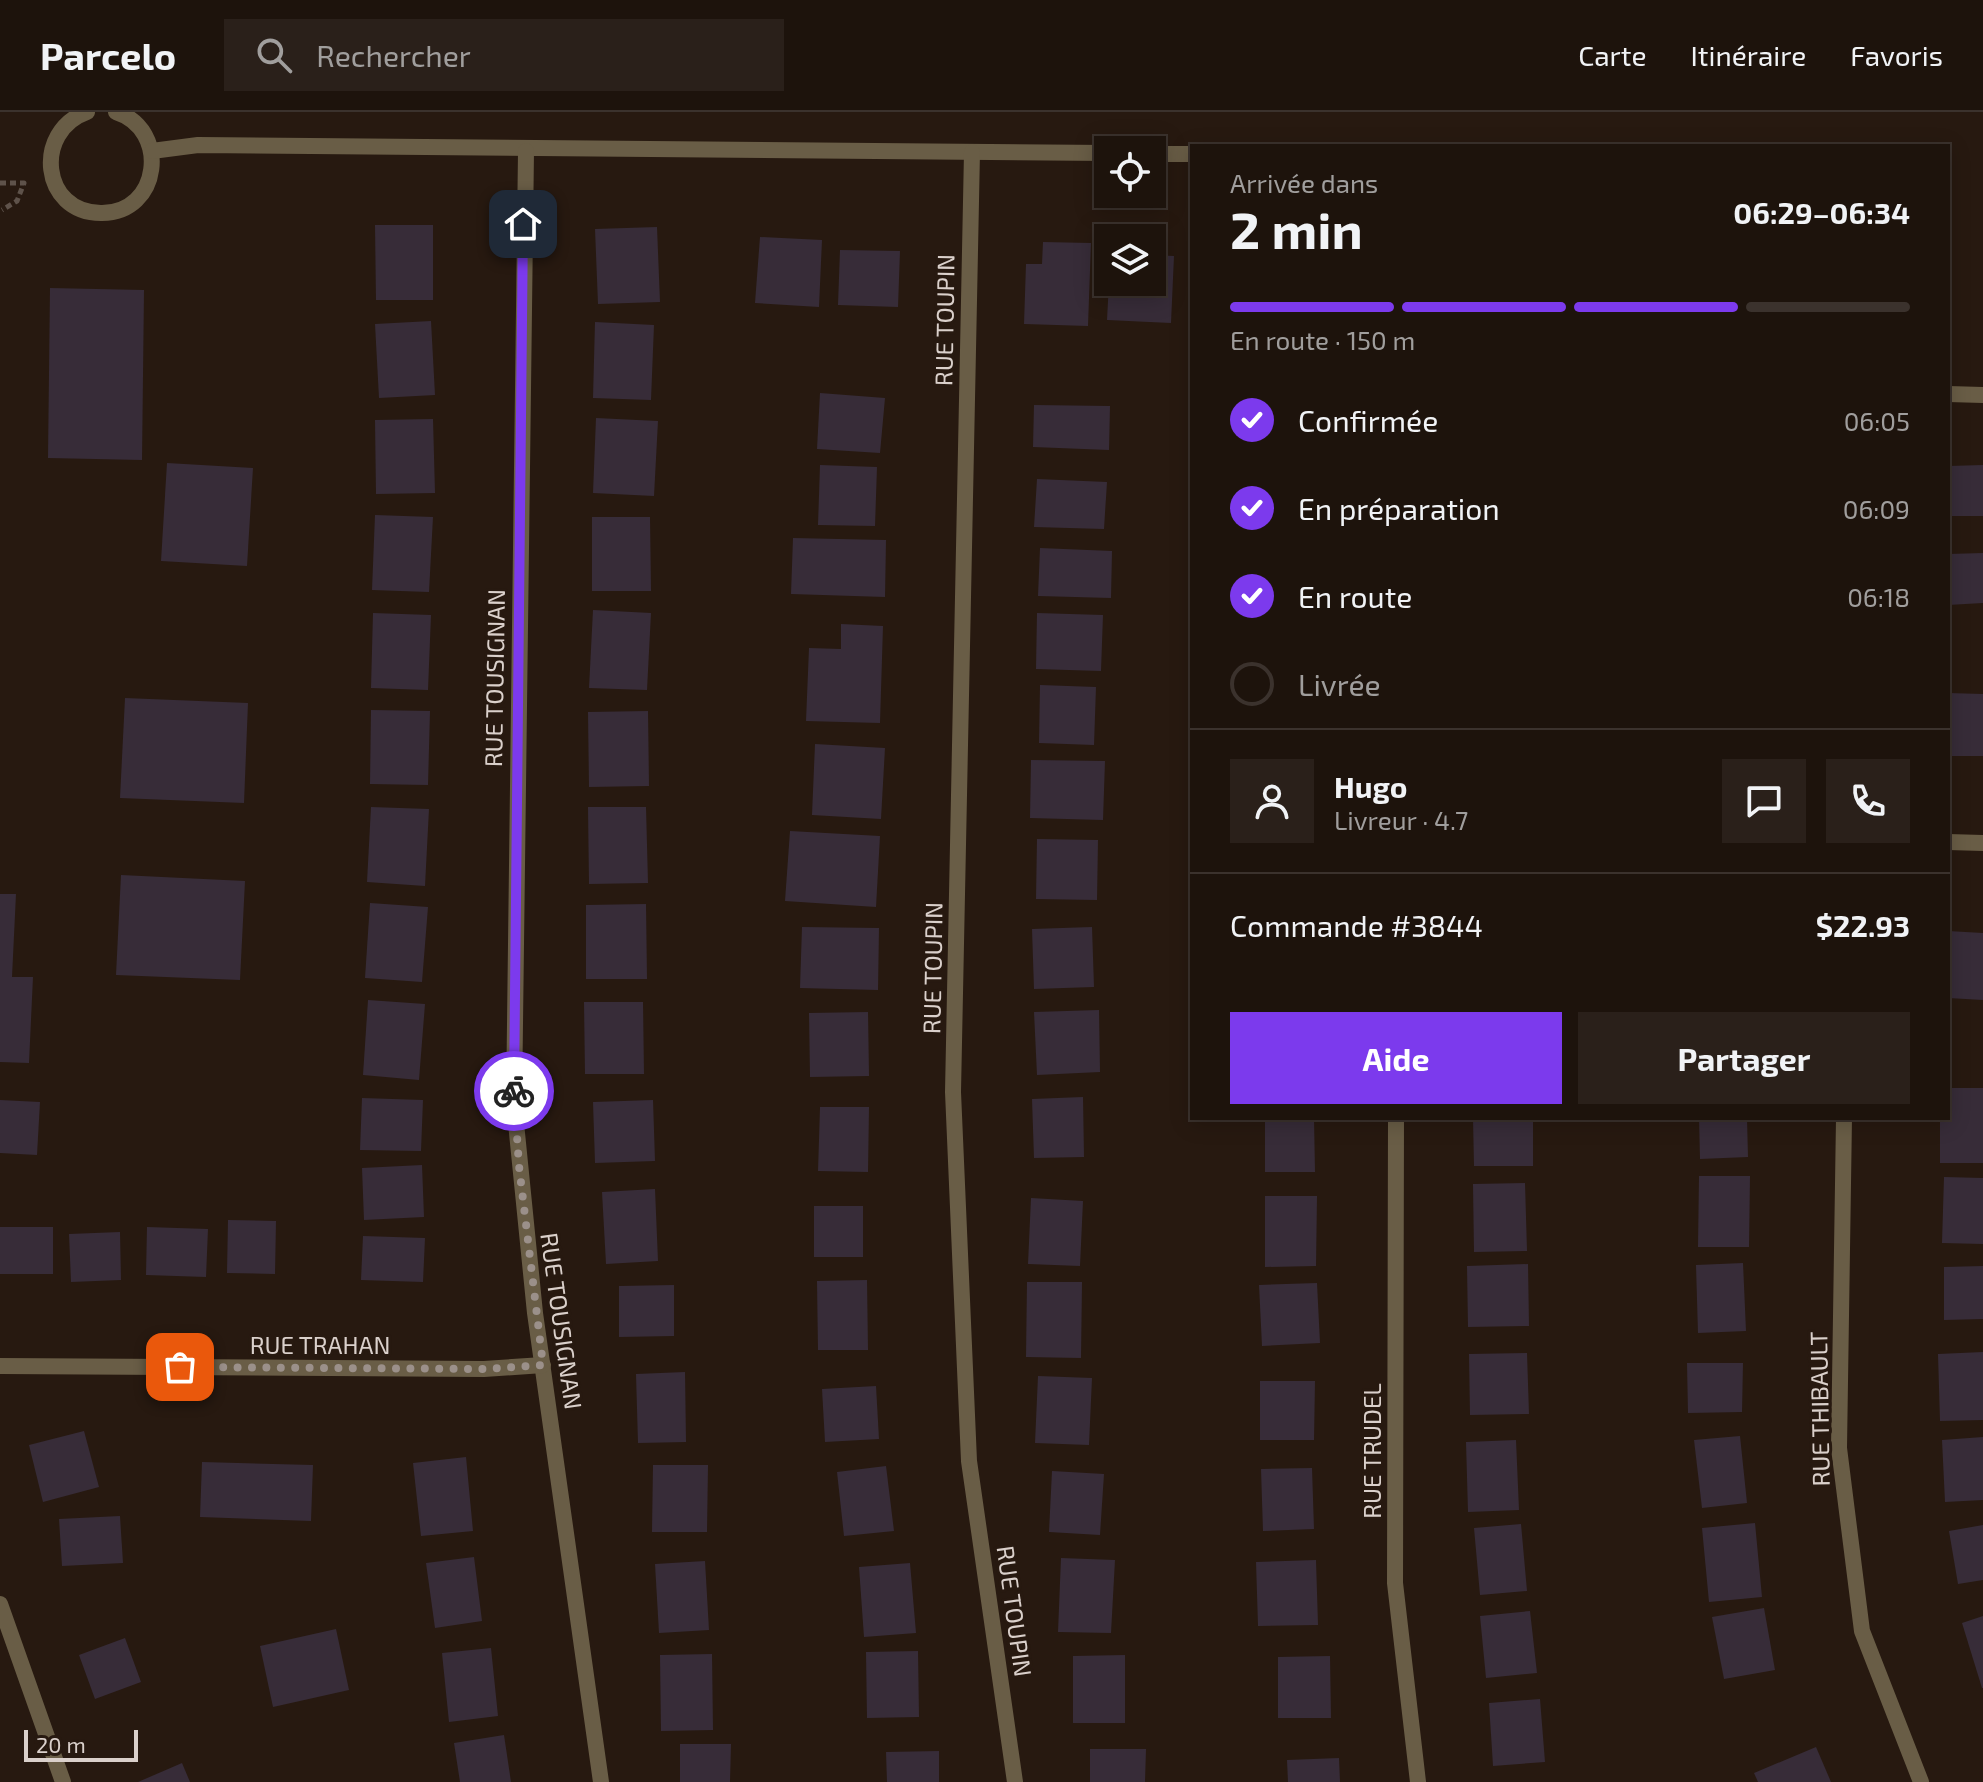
<!DOCTYPE html>
<html lang="fr">
<head>
<meta charset="utf-8">
<style>
  body { margin:0; font-family:"Exo 2",sans-serif; background:#2a201a; color:#f1f3f6; height:100vh; display:flex; flex-direction:column; font-size:30px; white-space:nowrap }
  * { box-sizing:border-box; margin:0 }
  p { font-size:26px; color:#a09e9d }
  .icon { flex:none; width:44px; height:44px; fill:none; stroke:currentColor; stroke-width:2; stroke-linecap:round; stroke-linejoin:round }
  .map { position:relative; flex:1; overflow:hidden }
  .details { position:absolute; left:1190px; top:32px; width:760px; height:976px; display:flex; flex-direction:column; background:#1d130c; border-radius:0px; box-shadow:0 4px 20px #0003,0 0 0 2px #3b322d }
  .details>* { flex:none }
  .buttons { position:absolute; left:1094px; top:24px; display:grid; gap:16px }
  .buttons a { display:grid; place-items:center; width:72px; height:72px; border-radius:0px; background:#1d130c; box-shadow:0 4px 20px #0003,0 0 0 2px #3b322d; font-size:40px }
  .scale { position:absolute; left:24px; bottom:20px; width:114px; box-sizing:border-box; padding-left:8px; border:4px solid #dad0cb; border-top:0; font-size:22px; line-height:28px; white-space:nowrap; color:#dad0cb; -webkit-text-stroke:6px #271910; paint-order:stroke }
  .pin { position:absolute; display:grid; place-items:center; width:68px; height:68px; color:#fff; margin:-34px; border-radius:16px; box-shadow:0 4px 12px #0006 }
  .courier { position:absolute; display:grid; place-items:center; width:80px; height:80px; margin:-40px; border:6px solid #7c3aed; border-radius:50%; background:#fff; color:#222; box-shadow:0 2px 10px #0007 }
  .head em { font-style:normal; font-weight:700 }
  .head div { display:flex; flex-direction:column-reverse }
  .head { display:flex; align-items:center; justify-content:space-between; height:136px; padding:0 40px }
  h1 { font-size:52px; font-weight:700; line-height:60px }
  .bar { display:grid; grid-template-columns:repeat(4,1fr); gap:12px 8px; align-content:center; height:96px; padding:0 40px }
  .bar i { height:10px; border-radius:6px; background:#3b322d }
  .bar .on { background:#7c3aed }
  .bar p { grid-column:span 4 }
  .line { display:flex; align-items:center; gap:20px; padding:0 40px; border-top:2px solid #3b322d }
  .line div { flex:1 }
  .round { display:grid; place-items:center; flex:none; width:84px; height:84px; border-radius:0px; background:#2a201a }
  ol { padding:0 40px; list-style:none }
  li { display:flex; align-items:center; gap:24px; height:88px }
  li p { margin-inline-start:auto }
  li .icon { padding:8px; border-radius:50%; background:#7c3aed; color:#fff; stroke-width:4 }
  li:last-child { color:#a09e9d }
  li i { width:44px; height:44px; border:4px solid #3b322d; border-radius:50% }
  .primary-button { display:flex; gap:16px; margin-top:auto; padding:16px 40px }
  .primary-button a { flex:1; height:92px; border-radius:0px; background:#7c3aed; color:#fff; font-size:32px; font-weight:700; line-height:92px; text-align:center }
  .primary-button a+a { background:#2a201a; color:#f1f3f6 }
  header { display:flex; align-items:center; gap:48px; box-sizing:border-box; height:112px; padding:0 40px; background:#1d130c; border-bottom:2px solid #3b322d }
  header strong { font-size:38px }
  nav { display:flex; gap:44px; margin-inline-start:auto; font-size:28px }
  .search { width:560px; height:72px; background:#2a201a; display:flex; align-items:center; gap:20px; box-sizing:border-box; padding:0 28px; border-radius:0px; color:#a09e9d; font-size:30px }
  .map>svg:first-child { display:block }
  .building { fill:#372c38 }
  .lines { fill:none; stroke-linecap:round; stroke-linejoin:round }
  .path { stroke:#5e524a; stroke-width:5; stroke-dasharray:6 4; stroke-linecap:butt }
  .minor { stroke:#695d46; stroke-width:16 }
  .tertiary { stroke:#695d46; stroke-width:16 }
  .done { stroke:#9b908a; stroke-width:8; stroke-dasharray:0 14.4 }
  .route { stroke:#7c3aed; stroke-width:10 }
  .labels { text-anchor:middle; dominant-baseline:central; stroke-width:6; stroke-linejoin:round; paint-order:stroke }
  .street-label { font-size:24px; fill:#dad0cb; stroke:#271910 }
</style>
</head>
<body>
<header>
<strong>Parcelo</strong>
<div class="search"><svg class="icon" aria-label="search" viewBox="0 0 24 24"><circle cx="10" cy="10" r="6"/><path d="M15 15l6 6"/></svg>Rechercher</div>
<nav><a>Carte</a><a>Itinéraire</a><a>Favoris</a></nav>
</header>
<div class="map">
<svg width="1983" height="1670" viewBox="0 0 1983 1670">
  <rect width="100%" height="100%" fill="#271910"/>
  <!-- building -->
  <g class="building">
    <polygon points="375,113 433,113 433,188 376,188"/>
    <polygon points="657,115 660,190 598,192 595,117"/>
    <polygon points="760,125 822,128 819,195 755,191"/>
    <polygon points="1043,130 1091,131 1088,214 1024,212 1026,152 1042,152"/>
    <polygon points="840,138 900,139 898,195 838,193"/>
    <polygon points="1152,143 1174,144 1171,211 1107,208 1109,170 1152,170"/>
    <polygon points="50,176 144,178 142,348 48,346"/>
    <polygon points="431,209 435,283 379,286 375,212"/>
    <polygon points="595,210 654,213 651,288 593,286"/>
    <polygon points="820,281 885,286 880,341 817,337"/>
    <polygon points="1034,293 1110,294 1109,338 1033,335"/>
    <polygon points="596,306 658,309 654,384 593,381"/>
    <polygon points="433,307 435,381 376,382 375,308"/>
    <polygon points="167,351 253,356 247,454 161,449"/>
    <polygon points="820,353 877,355 875,414 818,413"/>
    <polygon points="1983,353 1983,404 1948,404 1948,354"/>
    <polygon points="1037,367 1107,370 1104,417 1034,415"/>
    <polygon points="375,403 433,405 429,480 372,478"/>
    <polygon points="592,405 650,405 651,479 592,479"/>
    <polygon points="793,426 886,428 885,485 791,482"/>
    <polygon points="1040,436 1112,439 1111,486 1038,484"/>
    <polygon points="1983,441 1983,491 1948,493 1948,442"/>
    <polygon points="593,498 651,501 647,578 589,576"/>
    <polygon points="373,501 431,503 428,578 371,576"/>
    <polygon points="1037,501 1103,503 1101,559 1036,557"/>
    <polygon points="841,512 883,514 880,611 806,609 809,536 841,537"/>
    <polygon points="1040,573 1096,575 1094,633 1039,631"/>
    <polygon points="1948,581 1983,582 1983,644 1948,644"/>
    <polygon points="125,586 248,591 244,691 120,686"/>
    <polygon points="371,598 430,599 428,673 370,672"/>
    <polygon points="648,599 649,674 589,675 588,600"/>
    <polygon points="815,632 885,636 881,707 812,703"/>
    <polygon points="1031,648 1105,649 1103,708 1030,706"/>
    <polygon points="371,695 429,697 425,774 367,770"/>
    <polygon points="588,695 646,695 648,771 589,772"/>
    <polygon points="790,719 880,724 876,795 785,789"/>
    <polygon points="1037,727 1098,728 1097,788 1036,787"/>
    <polygon points="121,763 245,769 240,868 116,863"/>
    <polygon points="0,782 16,782 12,865 33,865 29,951 0,950"/>
    <polygon points="370,791 428,795 422,870 365,866"/>
    <polygon points="646,792 647,867 586,867 586,793"/>
    <polygon points="802,815 879,816 878,878 800,876"/>
    <polygon points="1092,815 1094,875 1034,877 1032,817"/>
    <polygon points="1948,819 1983,821 1983,888 1948,886"/>
    <polygon points="368,888 425,892 419,968 363,963"/>
    <polygon points="584,890 643,890 644,962 585,962"/>
    <polygon points="1099,898 1100,960 1037,963 1034,900"/>
    <polygon points="868,900 869,964 810,965 809,901"/>
    <polygon points="1948,976 1983,976 1983,1051 1940,1051 1940,1006 1948,1006"/>
    <polygon points="1083,985 1084,1045 1034,1046 1032,987"/>
    <polygon points="362,986 423,988 421,1039 360,1038"/>
    <polygon points="0,988 40,990 37,1043 0,1041"/>
    <polygon points="653,988 655,1049 595,1051 593,990"/>
    <polygon points="820,995 869,995 868,1060 818,1059"/>
    <polygon points="1265,1006 1314,1006 1315,1060 1265,1060"/>
    <polygon points="1473,1006 1533,1006 1533,1054 1474,1054"/>
    <polygon points="1699,1006 1747,1006 1748,1045 1700,1047"/>
    <polygon points="422,1053 424,1105 364,1108 362,1056"/>
    <polygon points="1699,1064 1750,1064 1749,1135 1698,1135"/>
    <polygon points="1944,1065 1983,1066 1983,1132 1942,1131"/>
    <polygon points="1525,1071 1527,1139 1474,1140 1473,1072"/>
    <polygon points="655,1077 658,1149 606,1152 602,1080"/>
    <polygon points="1265,1084 1317,1084 1316,1154 1265,1155"/>
    <polygon points="1031,1086 1083,1089 1080,1154 1028,1152"/>
    <rect x="814" y="1094" width="49" height="51"/>
    <polygon points="228,1108 276,1109 275,1162 227,1161"/>
    <rect x="0" y="1115" width="53" height="47"/>
    <polygon points="147,1115 208,1117 206,1165 146,1163"/>
    <polygon points="120,1120 121,1168 71,1170 69,1122"/>
    <polygon points="363,1124 425,1126 423,1170 361,1168"/>
    <polygon points="1743,1151 1746,1219 1698,1221 1696,1153"/>
    <polygon points="1528,1152 1529,1214 1468,1215 1467,1154"/>
    <polygon points="1983,1154 1983,1207 1944,1208 1944,1155"/>
    <polygon points="867,1168 868,1238 818,1238 817,1169"/>
    <polygon points="1027,1170 1082,1170 1081,1246 1026,1245"/>
    <polygon points="1317,1171 1320,1231 1262,1234 1259,1173"/>
    <polygon points="674,1173 674,1224 619,1225 619,1174"/>
    <polygon points="1983,1240 1983,1308 1940,1309 1938,1242"/>
    <polygon points="1527,1241 1529,1302 1470,1303 1469,1242"/>
    <polygon points="1687,1251 1743,1251 1742,1300 1688,1301"/>
    <polygon points="685,1260 686,1330 638,1331 636,1262"/>
    <polygon points="1038,1264 1092,1266 1089,1333 1035,1331"/>
    <polygon points="1260,1269 1315,1269 1314,1328 1260,1328"/>
    <polygon points="876,1274 879,1327 825,1330 822,1277"/>
    <polygon points="84,1319 99,1375 43,1390 29,1333"/>
    <polygon points="1740,1324 1747,1391 1702,1396 1694,1328"/>
    <polygon points="1983,1325 1983,1388 1945,1390 1942,1328"/>
    <polygon points="1516,1328 1519,1398 1468,1400 1466,1330"/>
    <polygon points="466,1345 473,1419 421,1424 413,1351"/>
    <polygon points="202,1350 313,1353 311,1409 200,1405"/>
    <polygon points="653,1353 708,1353 707,1420 652,1420"/>
    <polygon points="886,1354 894,1419 844,1424 837,1360"/>
    <polygon points="1312,1356 1314,1417 1263,1419 1261,1357"/>
    <polygon points="1052,1359 1104,1362 1100,1423 1049,1420"/>
    <polygon points="120,1404 123,1451 62,1454 59,1407"/>
    <polygon points="1755,1411 1762,1485 1709,1490 1702,1416"/>
    <polygon points="1521,1412 1527,1479 1480,1483 1474,1416"/>
    <polygon points="1983,1413 1983,1468 1958,1472 1949,1419"/>
    <polygon points="474,1445 482,1509 435,1516 426,1451"/>
    <polygon points="1061,1446 1115,1448 1111,1521 1058,1520"/>
    <polygon points="1316,1448 1318,1513 1258,1514 1256,1450"/>
    <polygon points="705,1449 709,1518 659,1521 655,1452"/>
    <polygon points="910,1451 916,1521 864,1525 859,1455"/>
    <polygon points="1764,1496 1775,1558 1724,1567 1712,1505"/>
    <polygon points="1530,1499 1537,1561 1486,1566 1480,1504"/>
    <polygon points="1983,1504 1983,1576 1982,1576 1962,1511"/>
    <polygon points="336,1517 349,1578 273,1595 260,1534"/>
    <polygon points="125,1526 141,1570 95,1587 79,1543"/>
    <polygon points="491,1536 498,1604 449,1610 442,1541"/>
    <polygon points="918,1539 919,1605 867,1606 866,1540"/>
    <polygon points="712,1542 713,1618 661,1619 660,1543"/>
    <polygon points="1125,1543 1125,1611 1073,1611 1073,1544"/>
    <polygon points="1330,1544 1331,1606 1278,1606 1278,1545"/>
    <polygon points="1540,1587 1545,1650 1493,1654 1489,1591"/>
    <polygon points="504,1623 511,1670 460,1670 454,1631"/>
    <polygon points="680,1632 731,1632 730,1670 680,1670"/>
    <polygon points="1816,1635 1831,1670 1758,1670 1754,1661"/>
    <polygon points="1090,1637 1146,1637 1145,1670 1090,1670"/>
    <polygon points="939,1639 939,1670 887,1670 886,1640"/>
    <polygon points="1339,1646 1340,1670 1288,1670 1287,1648"/>
    <polygon points="182,1651 190,1670 138,1670"/>
  </g>
  <g class="lines">
    <!-- path -->
    <polyline class="path" points="0,71 24,71 17,89 2,98"/>
    <!-- minor -->
    <g class="minor">
      <path d="M87 0C33 19 41 101 101 101 161 102 170 17 116 0"/>
      <polyline points="152,39 198,33 1108,41"/>
      <polyline points="526,39 514,991 535,1201 601,1670"/>
      <polyline points="972,40 953,980 969,1349 1015,1670"/>
      <polyline points="1152,42 1192,42"/>
      <polyline points="1948,282 1983,283"/>
      <polyline points="1948,730 1983,731"/>
      <polyline points="1396,1006 1395,1471 1418,1670"/>
      <polyline points="1844,1006 1839,1336 1862,1519 1921,1670"/>
      <polyline points="0,1254 484,1257 543,1253"/>
    </g>
    <!-- tertiary -->
    <polyline class="tertiary" points="0,1492 63,1670"/>
  </g>
  <g class="lines">
    <!-- done -->
    <polyline class="done" points="180,1255 484,1257 543,1253 519,1054 514,979"/>
    <!-- route -->
    <polyline class="route" points="514,979 523,112"/>
  </g>
  <g class="labels">
    <!-- street labels -->
    <g class="street-label">
      <text transform="translate(944 208) rotate(-89)">RUE TOUPIN</text>
      <text transform="translate(494 566) rotate(-89)">RUE TOUSIGNAN</text>
      <text transform="translate(932 856) rotate(-89)">RUE TOUPIN</text>
      <text transform="translate(562 1209) rotate(82)">RUE TOUSIGNAN</text>
      <text x="320" y="1232">RUE TRAHAN</text>
      <text transform="translate(1819 1297) rotate(-91)">RUE THIBAULT</text>
      <text transform="translate(1371 1339) rotate(-90)">RUE TRUDEL</text>
      <text transform="translate(1015 1499) rotate(82)">RUE TOUPIN</text>
    </g>
  </g>
</svg>
<div class="buttons">
<a><svg class="icon" aria-label="locate" viewBox="0 0 24 24"><circle cx="12" cy="12" r="6"/><path d="M12 2v4M12 18v4M2 12h4M18 12h4"/></svg></a>
<a><svg class="icon" aria-label="layers" viewBox="0 0 24 24"><path d="M12 4l9 5-9 5-9-5zM3 14l9 5 9-5"/></svg></a>
</div>
<div class="scale">20 m</div>
<div class="pin" style="left:180px;top:1255px;background:#ea580c"><svg class="icon" aria-label="bag" viewBox="0 0 24 24"><path d="M5 8h14l-1 12H6zM9 8a3 3 0 0 1 6 0"/></svg></div>
<div class="pin" style="left:523px;top:112px;background:#1f2937"><svg class="icon" aria-label="home" viewBox="0 0 24 24"><path d="M3 11l9-7 9 7M6 9v11h12V9"/></svg></div>
<div class="courier" style="left:514px;top:979px"><svg class="icon" aria-label="bike" viewBox="0 0 24 24"><circle cx="6" cy="16" r="4"/><circle cx="18" cy="16" r="4"/><path d="M6 16l4-8h5l3 8M10 8l3 8H6M13 5h3"/></svg></div>
<section class="details">
<div class="head"><div><h1>2 min</h1><p>Arrivée dans</p></div><em>06:29–06:34</em></div>
<div class="bar"><i class="on"></i><i class="on"></i><i class="on"></i><i></i><p>En route · 150 m</p></div>
<ol>
<li><svg class="icon" aria-label="check" viewBox="0 0 24 24"><path d="M5 12l5 5 9-10"/></svg>Confirmée<p>06:05</p></li>
<li><svg class="icon" aria-label="check" viewBox="0 0 24 24"><path d="M5 12l5 5 9-10"/></svg>En préparation<p>06:09</p></li>
<li><svg class="icon" aria-label="check" viewBox="0 0 24 24"><path d="M5 12l5 5 9-10"/></svg>En route<p>06:18</p></li>
<li><i></i>Livrée</li>
</ol>
<div class="line" style="height:144px"><a class="round"><svg class="icon" aria-label="person" viewBox="0 0 24 24"><circle cx="12" cy="8" r="4"/><path d="M4 21q1-7 8-7t8 7"/></svg></a><div><b>Hugo</b><p>Livreur · 4.7</p></div><a class="round"><svg class="icon" aria-label="chat" viewBox="0 0 24 24"><path d="M4 5h16v11H9l-5 4z"/></svg></a><a class="round"><svg class="icon" aria-label="phone" viewBox="0 0 24 24"><path d="M5 4h4l2 5-3 2q2 4 5 5l2-3 5 2v4C11 20 4 13 5 4z"/></svg></a></div>
<div class="line" style="height:104px"><div>Commande #3844</div><b>$22.93</b></div>
<div class="primary-button"><a>Aide</a><a>Partager</a></div>
</section>
</div>
</body>
</html>
